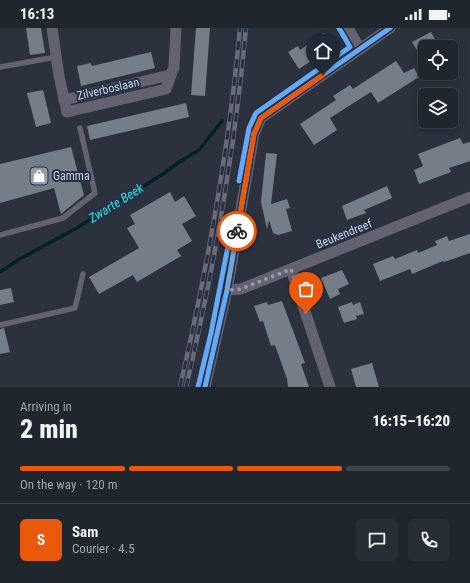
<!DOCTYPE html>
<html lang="en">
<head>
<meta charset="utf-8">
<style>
  body { margin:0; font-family:"Roboto Condensed",sans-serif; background:#282e36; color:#f1f3f6; height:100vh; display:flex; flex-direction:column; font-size:15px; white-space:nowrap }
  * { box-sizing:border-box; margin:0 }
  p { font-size:13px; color:#a2a5aa }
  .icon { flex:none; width:22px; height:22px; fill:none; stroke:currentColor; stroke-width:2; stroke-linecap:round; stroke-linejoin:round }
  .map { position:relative; height:359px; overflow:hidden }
  .drawer { display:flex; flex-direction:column; background:#20262e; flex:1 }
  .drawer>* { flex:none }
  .tools { position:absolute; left:418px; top:12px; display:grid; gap:8px }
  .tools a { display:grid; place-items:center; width:40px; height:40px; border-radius:6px; background:#20262e; box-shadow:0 2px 10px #0003,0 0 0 1px #3d434a; font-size:20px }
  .pin { position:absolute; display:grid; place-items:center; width:34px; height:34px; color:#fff; margin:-41px -17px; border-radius:50% 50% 50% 0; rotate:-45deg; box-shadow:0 0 4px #0007 }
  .pin .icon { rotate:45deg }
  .courier { position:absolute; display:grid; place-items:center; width:40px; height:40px; margin:-20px; border:3px solid #ea580c; border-radius:50%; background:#fff; color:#222; box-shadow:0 1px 5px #0007 }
  .headline em { font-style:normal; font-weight:800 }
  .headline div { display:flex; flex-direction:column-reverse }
  .headline { display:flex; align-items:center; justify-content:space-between; height:68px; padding:0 20px }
  h1 { font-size:26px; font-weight:800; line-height:30px }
  .bar { display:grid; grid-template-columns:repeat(4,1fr); gap:6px 4px; align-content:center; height:48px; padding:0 20px }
  .bar i { height:5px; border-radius:3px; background:#3d434a }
  .bar .selected { background:#ea580c }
  .bar p { grid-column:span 4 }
  .line { display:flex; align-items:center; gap:10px; padding:0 20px; border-top:1px solid #3d434a }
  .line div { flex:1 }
  .round { display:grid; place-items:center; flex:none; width:42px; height:42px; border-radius:6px; background:#282e36 }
  .status { display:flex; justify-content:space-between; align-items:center; height:28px; padding:0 20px; background:#20262e; direction:ltr }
  .status svg { height:11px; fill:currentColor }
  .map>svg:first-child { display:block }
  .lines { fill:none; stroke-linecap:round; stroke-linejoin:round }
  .stream { stroke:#042223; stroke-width:3.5 }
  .building { fill:#757e87 }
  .service { stroke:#646170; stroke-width:5.5 }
  .minor { stroke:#646170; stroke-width:11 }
  .rail-casing { stroke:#6a6b77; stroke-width:4.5 }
  .rail { stroke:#233046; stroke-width:3; stroke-dasharray:9; stroke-linecap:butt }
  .cycleway-casing { stroke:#233046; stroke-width:8 }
  .cycleway { stroke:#66a8f1; stroke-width:5 }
  .done { stroke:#949ba9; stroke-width:4; stroke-dasharray:0 7.2 }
  .route { stroke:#ea580c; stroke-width:5 }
  .labels { text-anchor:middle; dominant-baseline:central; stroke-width:4; stroke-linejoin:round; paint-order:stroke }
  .street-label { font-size:12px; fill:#ccd4e3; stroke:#233046 }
  .poi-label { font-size:12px; fill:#ccd4e3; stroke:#233046; text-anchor:start }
  .water-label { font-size:13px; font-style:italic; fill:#31e0dd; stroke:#233046 }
</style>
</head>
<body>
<div class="status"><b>16:13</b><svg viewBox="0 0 49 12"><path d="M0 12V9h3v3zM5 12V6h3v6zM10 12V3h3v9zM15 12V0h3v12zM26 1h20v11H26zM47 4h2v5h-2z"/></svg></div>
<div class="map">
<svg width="470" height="359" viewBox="0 0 470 359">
  <rect width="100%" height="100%" fill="#2b323e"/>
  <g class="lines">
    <!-- stream -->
    <polyline class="stream" points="0,244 18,232 75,201 163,146 179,134 199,122 222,93"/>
  </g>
  <!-- building -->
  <g class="building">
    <polygon points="26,0 41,0 45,25 30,27"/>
    <polygon points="196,0 210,0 205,68 191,67"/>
    <polygon points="431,4 439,19 425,19 425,36 412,14"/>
    <polygon points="324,5 333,18 299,41 288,24 298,18 300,22"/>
    <polygon points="151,24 155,40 81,58 77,38 91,35 92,38"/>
    <polygon points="396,33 404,45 414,40 419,49 378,75 371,64 330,90 337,102 314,117 300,96 336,72 333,68 350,57 353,61"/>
    <polygon points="43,62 51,95 36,99 27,65"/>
    <polygon points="186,75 189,89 90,112 87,98"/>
    <polygon points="460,110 463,116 470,114 470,133 449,140 451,144 419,156 414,142 423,138 418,126"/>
    <polygon points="71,119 84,167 61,186 54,160 0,175 0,136"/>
    <polygon points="266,125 277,126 271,176 287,171 290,180 286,181 292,203 278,207 273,205 269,192 267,201 261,174"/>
    <polygon points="387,158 392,170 364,182 366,185 347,192 342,178"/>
    <polygon points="170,164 175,174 184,168 196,188 182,196 192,213 177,222 181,228 137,254 133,247 99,266 89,249 139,220 127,200 135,196 130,187"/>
    <polygon points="470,206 470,225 444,234 443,233 412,246 410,241 380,253 373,236 393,228 395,231 417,222 418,225 437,217 435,213 447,208 449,213"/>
    <polygon points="342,242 349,256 338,261 340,266 330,271 321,250"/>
    <polygon points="11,260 14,274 0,277 0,262"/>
    <polygon points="282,273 305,335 301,336 309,359 288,359 287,351 275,317 271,318 263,293 260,294 254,278 267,274 268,277"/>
    <polygon points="352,274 353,277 360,274 364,286 356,288 357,291 344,295 338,279"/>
    <polygon points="4,300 10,324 0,326 0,301"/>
    <polygon points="372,335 379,359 356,359 351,341"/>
  </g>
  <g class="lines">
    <!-- service -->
    <g class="service">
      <polyline points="0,39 56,29"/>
      <polyline points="0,207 63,190 95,165 80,100"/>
      <polyline points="0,297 75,280 83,246"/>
    </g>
    <!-- minor -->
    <g class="minor">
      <polyline points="52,0 59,48 67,84 166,61 174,39 176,0"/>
      <polyline points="348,0 360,21"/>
      <polyline points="64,72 170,47"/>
      <polyline points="291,241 330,359"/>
      <polyline points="227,262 241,261 470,169"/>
      <polyline points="205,359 227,262 254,106 261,90 390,0"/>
    </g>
    <!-- rail casing -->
    <g class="rail-casing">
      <g id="rail">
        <path d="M180 359C207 241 229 121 240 0"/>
        <path d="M186 359C214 241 235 121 246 0"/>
      </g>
    </g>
    <!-- rail -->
    <use href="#rail" class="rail"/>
    <!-- cycleway casing -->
    <g class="cycleway-casing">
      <g id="cycleway">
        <polyline points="239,153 249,100 256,85 350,19 339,0"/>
        <polyline points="198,359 211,305 230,208"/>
        <polyline points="205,359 227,262 254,106 261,90 390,0"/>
      </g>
    </g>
    <!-- cycleway -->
    <use href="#cycleway" class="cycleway"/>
  </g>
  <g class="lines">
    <!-- done -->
    <polyline class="done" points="237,203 227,262 241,261 291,241 306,285"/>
    <!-- route -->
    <polyline class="route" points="237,203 254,106 261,90 323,47"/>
  </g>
  <!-- icons -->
  <defs>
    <g id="shop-square" transform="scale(1)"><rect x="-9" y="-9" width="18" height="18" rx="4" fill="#949ba9" stroke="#233046"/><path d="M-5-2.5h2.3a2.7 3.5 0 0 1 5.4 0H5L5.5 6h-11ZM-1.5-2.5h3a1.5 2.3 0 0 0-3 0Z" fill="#fff"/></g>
  </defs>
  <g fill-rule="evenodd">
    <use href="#shop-square" x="39" y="148"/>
  </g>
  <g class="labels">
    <!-- street labels -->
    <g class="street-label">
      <text transform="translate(108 61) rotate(-13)">Zilverboslaan</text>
      <text transform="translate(344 206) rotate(-22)">Beukendreef</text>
    </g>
    <!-- poi labels -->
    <g class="poi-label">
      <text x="53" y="148">Gamma</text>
    </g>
    <!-- water labels -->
    <g class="water-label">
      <text transform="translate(116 175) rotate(-32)">Zwarte Beek</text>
    </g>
  </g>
</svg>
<div class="tools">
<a><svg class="icon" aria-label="locate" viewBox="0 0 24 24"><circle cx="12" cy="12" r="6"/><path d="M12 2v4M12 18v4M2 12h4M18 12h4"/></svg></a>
<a><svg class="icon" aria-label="layers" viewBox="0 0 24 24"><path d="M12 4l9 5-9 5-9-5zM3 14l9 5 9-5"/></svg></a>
</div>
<div class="pin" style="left:306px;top:285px;background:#ea580c"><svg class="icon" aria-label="bag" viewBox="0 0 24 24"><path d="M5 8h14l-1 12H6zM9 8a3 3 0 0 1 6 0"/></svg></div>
<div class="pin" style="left:323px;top:47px;background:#1f2937"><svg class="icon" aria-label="home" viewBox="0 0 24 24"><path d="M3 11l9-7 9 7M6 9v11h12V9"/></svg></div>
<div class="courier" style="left:237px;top:203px"><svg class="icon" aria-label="bike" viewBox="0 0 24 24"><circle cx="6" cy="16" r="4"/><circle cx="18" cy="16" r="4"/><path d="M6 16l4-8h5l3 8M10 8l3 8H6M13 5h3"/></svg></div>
</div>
<section class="drawer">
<div class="headline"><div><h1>2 min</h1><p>Arriving in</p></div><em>16:15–16:20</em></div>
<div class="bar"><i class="selected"></i><i class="selected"></i><i class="selected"></i><i></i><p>On the way · 120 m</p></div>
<div class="line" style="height:72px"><b class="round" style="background:#ea580c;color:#fff">S</b><div><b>Sam</b><p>Courier · 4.5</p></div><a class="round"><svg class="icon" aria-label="chat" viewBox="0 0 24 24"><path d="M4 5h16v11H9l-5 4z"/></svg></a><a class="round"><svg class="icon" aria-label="phone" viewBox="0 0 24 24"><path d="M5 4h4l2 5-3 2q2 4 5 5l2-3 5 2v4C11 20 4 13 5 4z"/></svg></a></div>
</section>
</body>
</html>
